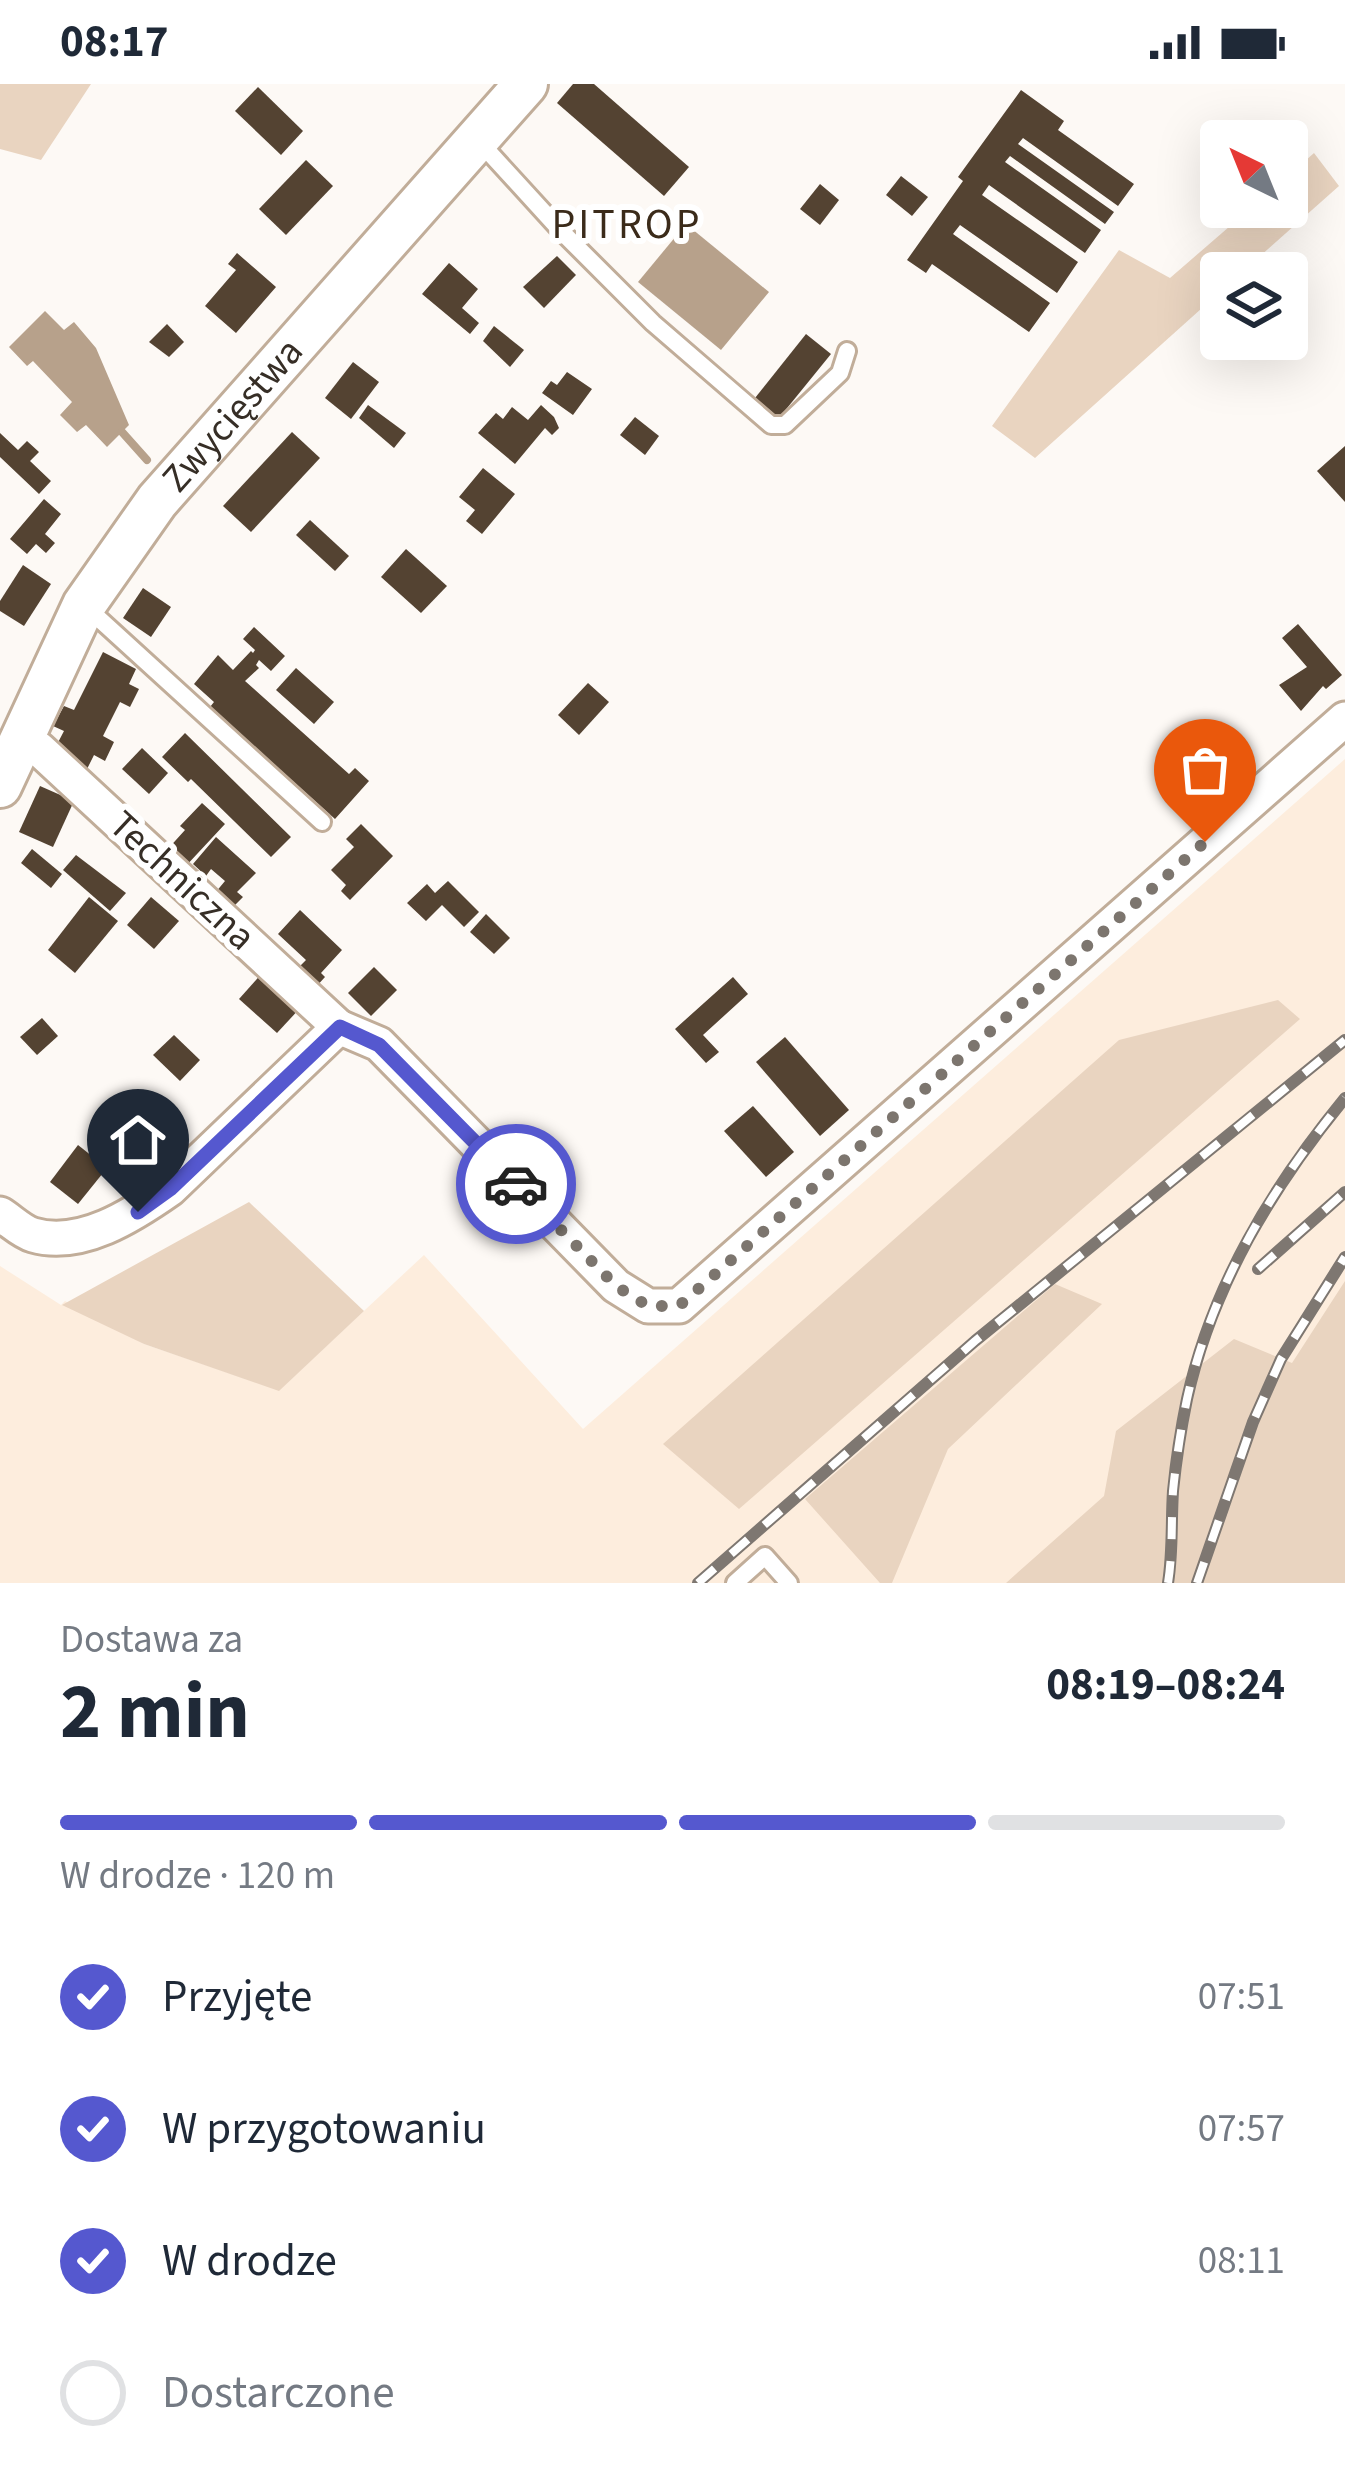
<!DOCTYPE html>
<html lang="pl">
<head>
<meta charset="utf-8">
<style>
  body { margin:0; font-family:"Source Sans 3",sans-serif; background:#f6f6f7; color:#1f2937; height:100vh; display:flex; flex-direction:column; font-size:45px; white-space:nowrap }
  * { box-sizing:border-box; margin:0 }
  p { font-size:39px; color:#747a83 }
  .icon { flex:none; width:66px; height:66px; fill:none; stroke:currentColor; stroke-width:2; stroke-linecap:round; stroke-linejoin:round }
  .map { position:relative; height:1499px; overflow:hidden }
  .side { display:flex; flex-direction:column; background:#fff; flex:1 }
  .side>* { flex:none }
  .needle { width:78px; rotate:317deg }
  .buttons { position:absolute; left:1200px; top:36px; display:grid; gap:24px }
  .buttons a { display:grid; place-items:center; width:108px; height:108px; border-radius:12px; background:#fff; box-shadow:0 12px 48px #0002; font-size:60px }
  .pin { position:absolute; display:grid; place-items:center; width:102px; height:102px; color:#fff; margin:-123px -51px; border-radius:50% 50% 50% 0; rotate:-45deg; box-shadow:0 0 12px #0007 }
  .pin .icon { rotate:45deg }
  .courier { position:absolute; display:grid; place-items:center; width:120px; height:120px; margin:-60px; border:9px solid #5558cf; border-radius:50%; background:#fff; color:#222; box-shadow:0 3px 15px #0007 }
  .head em { font-style:normal; font-weight:700 }
  .head div { display:flex; flex-direction:column-reverse }
  .head { display:flex; align-items:center; justify-content:space-between; height:204px; padding:0 60px }
  h1 { font-size:78px; font-weight:700; line-height:90px }
  .bar { display:grid; grid-template-columns:repeat(4,1fr); gap:18px 12px; align-content:center; height:144px; padding:0 60px }
  .bar i { height:15px; border-radius:9px; background:#e0e1e3 }
  .bar .on { background:#5558cf }
  .bar p { grid-column:span 4 }
  ol { padding:0 60px; list-style:none }
  li { display:flex; align-items:center; gap:36px; height:132px }
  li p { margin-inline-start:auto }
  li .icon { padding:12px; border-radius:50%; background:#5558cf; color:#fff; stroke-width:4 }
  li:last-child { color:#747a83 }
  li i { width:66px; height:66px; border:6px solid #e0e1e3; border-radius:50% }
  .status { display:flex; justify-content:space-between; align-items:center; height:84px; padding:0 60px; background:#fff; direction:ltr }
  .status svg { height:33px; fill:currentColor }
  .map>svg:first-child { display:block }
  .built { fill:#fdeddd }
  .green { fill:#e9d4c0 }
  .water { fill:#b7a18b }
  .lines { fill:none; stroke-linecap:round; stroke-linejoin:round }
  .stream { stroke:#b7a18b; stroke-width:8 }
  .building { fill:#544332 }
  .service-casing { stroke:#c1ad99; stroke-width:22 }
  .minor-casing { stroke:#c1ad99; stroke-width:39 }
  .tertiary-casing { stroke:#c1ad99; stroke-width:48 }
  .service { stroke:#fff; stroke-width:16 }
  .minor { stroke:#fff; stroke-width:33 }
  .tertiary { stroke:#fff; stroke-width:42 }
  .rail-casing { stroke:#7e7771; stroke-width:12 }
  .rail { stroke:#fff; stroke-width:8; stroke-dasharray:22; stroke-linecap:butt }
  .done { stroke:#7c756e; stroke-width:12; stroke-dasharray:0 21.6 }
  .route { stroke:#5558cf; stroke-width:15 }
  .labels { text-anchor:middle; dominant-baseline:central; stroke-width:12; stroke-linejoin:round; paint-order:stroke }
  .street-label { font-size:39px; fill:#362e26; stroke:#fff }
  .neighbourhood-label { font-size:42px; letter-spacing:3px; fill:#3b2b1a; stroke:#fff }
</style>
</head>
<body>
<div class="status"><b>08:17</b><svg viewBox="0 0 49 12"><path d="M0 12V9h3v3zM5 12V6h3v6zM10 12V3h3v9zM15 12V0h3v12zM26 1h20v11H26zM47 4h2v5h-2z"/></svg></div>
<div class="map">
<svg width="1345" height="1499" viewBox="0 0 1345 1499">
  <rect width="100%" height="100%" fill="#fdf9f5"/>
  <!-- built -->
  <polygon class="built" points="1345,675 1345,1499 0,1499 0,1182 61,1221 65,1217 144,1260 279,1306 424,1171 583,1345"/>
  <!-- green -->
  <g class="green">
    <polygon points="0,0 91,0 41,76 0,65"/>
    <polygon points="1314,69 1339,102 1241,189 1221,189 1221,207 1035,374 992,342 1119,166 1170,194 1252,123 1287,123 1287,93"/>
    <polygon points="1278,916 1300,935 739,1425 663,1360 1119,956"/>
    <polygon points="249,1118 364,1227 279,1307 144,1260 62,1221"/>
    <polygon points="1345,1197 1345,1499 1006,1499 1104,1412 1116,1347 1234,1255 1292,1279"/>
    <polygon points="1055,1200 1102,1220 948,1365 892,1499 880,1499 805,1415"/>
  </g>
  <!-- water -->
  <g class="water">
    <polygon points="686,140 769,208 721,266 638,198"/>
    <polygon points="45,227 64,246 74,238 96,264 129,341 107,363 86,341 77,348 60,331 72,318 33,277 27,282 9,263"/>
  </g>
  <g class="lines">
    <!-- stream -->
    <polyline class="stream" points="122,348 147,376"/>
  </g>
  <!-- building -->
  <g class="building">
    <polygon points="573,0 594,0 689,83 664,112 557,19"/>
    <polygon points="258,3 303,47 281,71 235,27"/>
    <polygon points="1021,6 1064,37 1058,46 1134,100 1118,122 1023,54 1018,60 1114,128 1105,140 1010,72 1005,78 1101,146 1085,169 989,101 982,111 1078,178 1057,209 960,141 953,150 1050,219 1029,248 932,180 926,189 907,176 963,97 958,93"/>
    <polygon points="306,76 333,102 286,151 259,125"/>
    <polygon points="901,92 928,113 912,132 886,111"/>
    <polygon points="820,100 839,116 820,141 800,125"/>
    <polygon points="237,169 276,203 236,249 205,222 236,186 228,180"/>
    <polygon points="557,172 576,191 544,224 523,203"/>
    <polygon points="449,179 478,205 462,224 479,239 470,250 422,210"/>
    <polygon points="167,240 184,258 169,273 149,258"/>
    <polygon points="494,242 524,266 510,283 483,257"/>
    <polygon points="806,250 831,270 779,334 755,314"/>
    <polygon points="353,278 379,298 351,335 325,314"/>
    <polygon points="567,288 592,305 573,331 542,309 551,297 557,301"/>
    <polygon points="368,321 406,349 394,364 359,334"/>
    <polygon points="541,321 554,333 559,344 552,351 545,344 515,380 478,349 496,329 503,335 512,323 528,336"/>
    <polygon points="635,333 659,352 645,371 620,351"/>
    <polygon points="292,348 320,374 251,448 223,422"/>
    <polygon points="0,349 18,366 27,357 39,368 30,377 51,397 39,410 0,373"/>
    <polygon points="1345,362 1345,418 1317,387"/>
    <polygon points="483,384 515,410 482,450 466,437 475,426 459,413"/>
    <polygon points="44,415 61,430 45,450 55,459 46,469 36,460 27,470 10,455"/>
    <polygon points="310,436 349,472 335,487 296,451"/>
    <polygon points="406,465 447,502 421,529 381,493"/>
    <polygon points="23,481 51,500 24,542 0,527 0,517"/>
    <polygon points="143,504 171,523 151,553 123,534"/>
    <polygon points="1298,540 1342,591 1326,605 1323,602 1301,627 1279,601 1307,583 1282,554"/>
    <polygon points="254,543 285,572 271,587 259,576 256,581 259,584 245,597 349,690 355,684 369,697 335,735 210,623 214,618 194,600 218,571 233,586 251,567 253,569 255,566 243,555"/>
    <polygon points="103,568 136,585 129,600 139,605 130,623 120,618 103,652 114,658 105,677 94,671 87,685 53,668 64,647 53,642 64,622 74,626"/>
    <polygon points="296,584 334,618 314,640 276,606"/>
    <polygon points="588,599 609,618 579,651 558,631"/>
    <polygon points="185,649 291,753 271,773 191,695 188,698 162,673"/>
    <polygon points="142,664 168,689 149,710 122,685"/>
    <polygon points="40,702 74,717 53,763 19,748"/>
    <polygon points="202,719 225,740 184,784 166,767 185,746 180,742"/>
    <polygon points="361,740 393,772 350,816 341,807 346,801 331,786 354,763 346,755"/>
    <polygon points="216,753 256,789 237,808 243,813 232,824 215,809 225,797 211,785 206,792 193,780"/>
    <polygon points="32,765 62,790 51,804 21,779"/>
    <polygon points="76,771 126,809 110,827 63,786"/>
    <polygon points="448,797 479,828 464,843 442,821 426,837 407,819 427,800 435,809"/>
    <polygon points="89,813 118,837 75,889 48,866"/>
    <polygon points="151,813 179,837 154,865 127,841"/>
    <polygon points="300,826 342,866 321,889 325,893 315,904 296,886 306,876 278,850"/>
    <polygon points="486,830 510,854 494,870 470,848"/>
    <polygon points="374,883 397,906 371,932 348,909"/>
    <polygon points="264,887 302,922 277,949 239,915"/>
    <polygon points="733,893 748,910 703,951 719,968 706,979 675,945"/>
    <polygon points="42,934 58,952 37,971 20,953"/>
    <polygon points="174,951 200,976 180,997 153,971"/>
    <polygon points="785,953 849,1026 820,1052 756,978"/>
    <polygon points="753,1022 794,1068 766,1093 724,1047"/>
    <polygon points="78,1061 107,1084 78,1120 50,1098"/>
  </g>
  <g class="lines">
    <!-- service casing -->
    <g class="service-casing">
      <g id="service">
        <polyline points="477,55 561,147 653,239 771,341 785,341 840,289 847,267"/>
        <polyline points="84,521 322,738"/>
        <polyline points="735,1499 765,1472 789,1499"/>
      </g>
    </g>
    <!-- minor casing -->
    <g class="minor-casing">
      <g id="minor">
        <polyline points="21,656 39,665 339,943"/>
        <path d="M0 1130C10 1136 22 1148 33 1151 81 1165 133 1131 170 1105L339 943 379 960 616 1202 648 1222H679L1345 635"/>
      </g>
    </g>
    <!-- tertiary casing -->
    <g class="tertiary-casing">
      <g id="tertiary">
        <path id="s1" d="M0 702 84 521 157 417 526 0"/>
      </g>
    </g>
    <!-- service -->
    <use href="#service" class="service"/>
    <!-- minor -->
    <use href="#minor" class="minor"/>
    <!-- tertiary -->
    <use href="#tertiary" class="tertiary"/>
    <!-- rail casing -->
    <g class="rail-casing">
      <g id="rail">
        <polyline points="1258,1185 1345,1108"/>
        <polyline points="698,1499 975,1257 1345,956"/>
        <path d="M1168 1499C1173 1468 1171 1438 1173 1407 1176 1377 1181 1344 1187 1315 1212 1202 1272 1103 1345 1014"/>
        <polyline points="1197,1499 1253,1338 1281,1275 1345,1173"/>
      </g>
    </g>
    <!-- rail -->
    <use href="#rail" class="rail"/>
  </g>
  <g class="lines">
    <!-- done -->
    <polyline class="done" points="516,1100 616,1202 648,1222 679,1222 1205,758"/>
    <!-- route -->
    <polyline class="route" points="138,1128 170,1105 340,943 379,961 516,1100"/>
  </g>
  <g class="labels">
    <!-- street labels -->
    <g class="street-label">
      <text stroke="none"><textPath href="#s1" startOffset="441">Zwycięstwa</textPath></text>
      <text transform="translate(182 797) rotate(43)">Techniczna</text>
    </g>
    <!-- neighbourhood labels -->
    <g class="neighbourhood-label">
      <text x="627" y="141">PITROP</text>
    </g>
  </g>
</svg>
<div class="buttons">
<a><svg class="needle" viewBox="-14 -14 28 28"><path d="M0-13l5 13h-10z" fill="#e53935"/><path d="M0 13l5-13h-10z" fill="#747a83"/></svg></a>
<a><svg class="icon" aria-label="layers" viewBox="0 0 24 24"><path d="M12 4l9 5-9 5-9-5zM3 14l9 5 9-5"/></svg></a>
</div>
<div class="pin" style="left:1205px;top:758px;background:#ea580c"><svg class="icon" aria-label="bag" viewBox="0 0 24 24"><path d="M5 8h14l-1 12H6zM9 8a3 3 0 0 1 6 0"/></svg></div>
<div class="pin" style="left:138px;top:1128px;background:#1f2937"><svg class="icon" aria-label="home" viewBox="0 0 24 24"><path d="M3 11l9-7 9 7M6 9v11h12V9"/></svg></div>
<div class="courier" style="left:516px;top:1100px"><svg class="icon" aria-label="car" viewBox="0 0 24 24"><path d="M5 17H2v-5l4-1 3-4h7l3 4 3 1v5h-3M9 17h6M6 11h13"/><circle cx="7" cy="17" r="2"/><circle cx="17" cy="17" r="2"/></svg></div>
</div>
<section class="side">
<div class="head"><div><h1>2 min</h1><p>Dostawa za</p></div><em>08:19–08:24</em></div>
<div class="bar"><i class="on"></i><i class="on"></i><i class="on"></i><i></i><p>W drodze · 120 m</p></div>
<ol>
<li><svg class="icon" aria-label="check" viewBox="0 0 24 24"><path d="M5 12l5 5 9-10"/></svg>Przyjęte<p>07:51</p></li>
<li><svg class="icon" aria-label="check" viewBox="0 0 24 24"><path d="M5 12l5 5 9-10"/></svg>W przygotowaniu<p>07:57</p></li>
<li><svg class="icon" aria-label="check" viewBox="0 0 24 24"><path d="M5 12l5 5 9-10"/></svg>W drodze<p>08:11</p></li>
<li><i></i>Dostarczone</li>
</ol>
</section>
</body>
</html>
